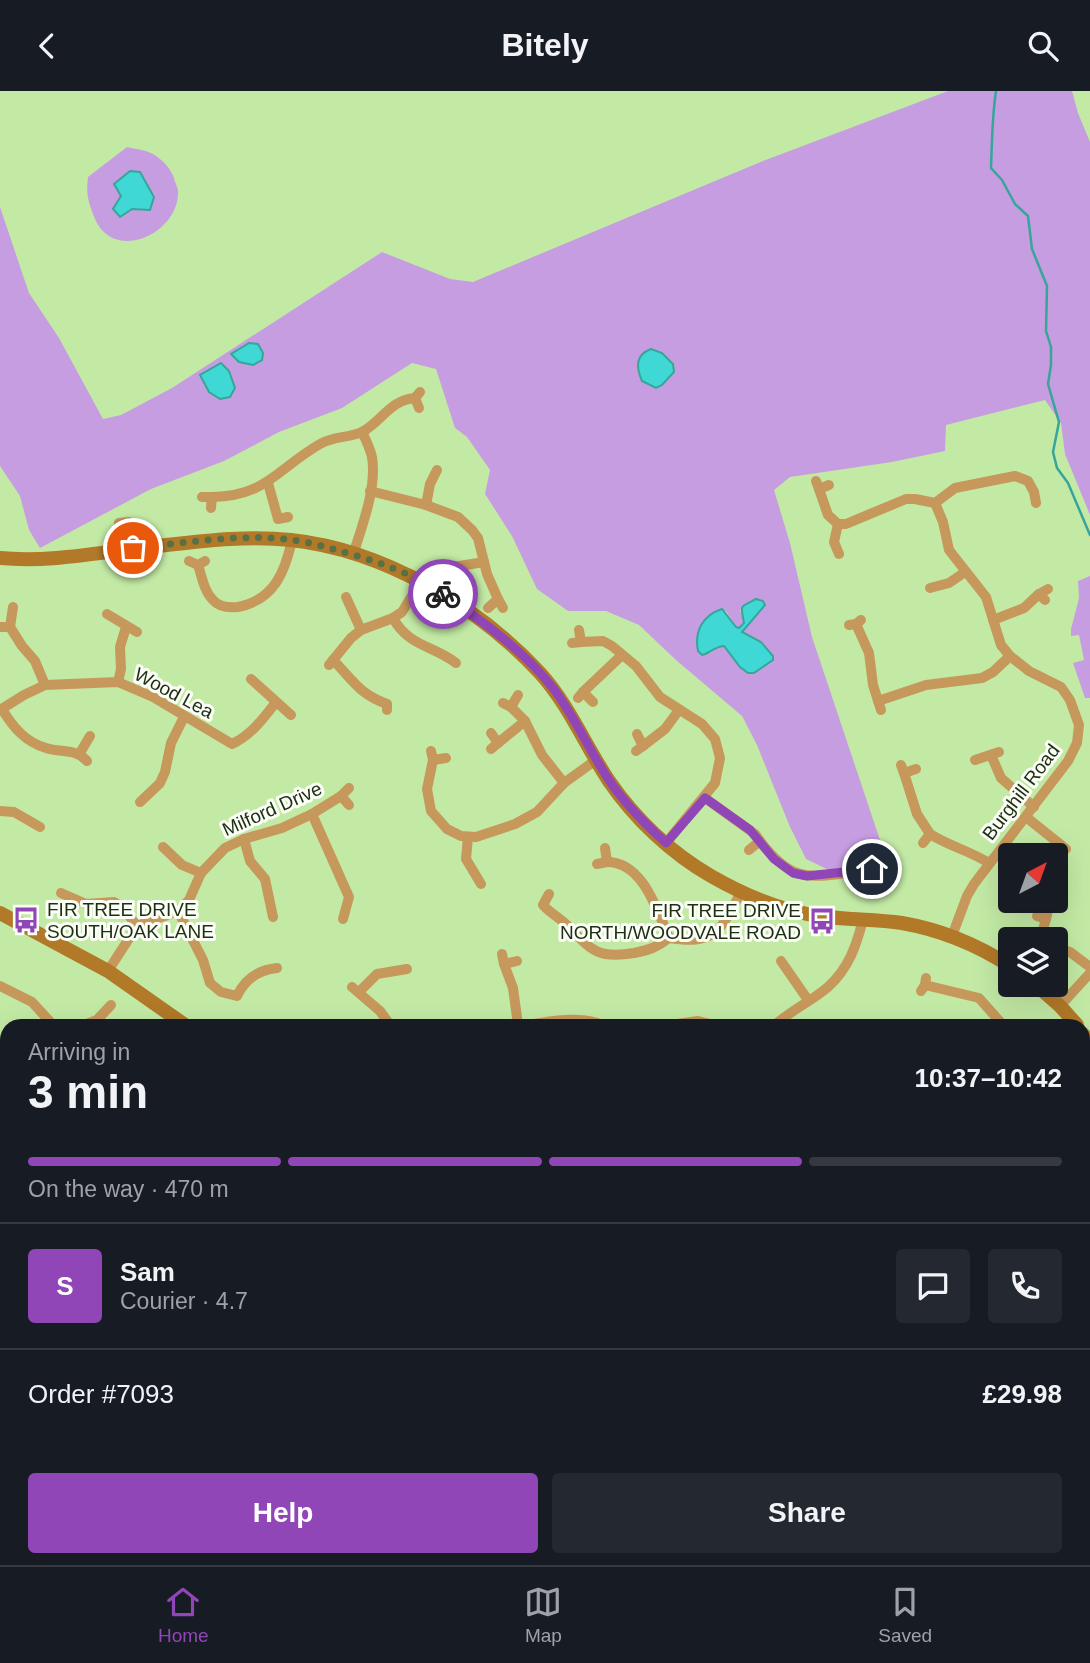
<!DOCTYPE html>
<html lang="en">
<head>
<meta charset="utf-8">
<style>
  body { margin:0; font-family:Arial,sans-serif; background:#242831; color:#f1f3f6; height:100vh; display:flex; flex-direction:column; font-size:26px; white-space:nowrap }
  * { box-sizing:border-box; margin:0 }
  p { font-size:23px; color:#9ea1a6 }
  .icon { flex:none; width:38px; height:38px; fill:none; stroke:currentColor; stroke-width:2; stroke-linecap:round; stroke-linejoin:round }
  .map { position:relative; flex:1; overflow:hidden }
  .panel { position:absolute; left:0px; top:928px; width:1090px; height:548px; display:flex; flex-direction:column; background:#171b24; border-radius:21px 21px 0 0; box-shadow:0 7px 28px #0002 }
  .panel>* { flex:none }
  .needle { width:46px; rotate:41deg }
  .tools { position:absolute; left:998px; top:752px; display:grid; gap:14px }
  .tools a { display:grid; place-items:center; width:70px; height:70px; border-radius:7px; background:#171b24; box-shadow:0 7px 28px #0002; font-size:35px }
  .pin { position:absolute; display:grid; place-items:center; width:60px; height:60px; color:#fff; margin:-30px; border:4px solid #fff; border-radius:50%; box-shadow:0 2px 7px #0007 }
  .courier { position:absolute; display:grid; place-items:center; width:70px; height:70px; margin:-35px; border:5px solid #9146b8; border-radius:50%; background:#fff; color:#222; box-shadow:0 2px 9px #0007 }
  .overview em { font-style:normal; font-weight:800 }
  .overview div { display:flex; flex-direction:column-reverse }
  .overview { display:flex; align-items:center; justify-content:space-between; height:119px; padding:0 28px }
  h1 { font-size:46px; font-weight:800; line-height:52px }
  .bar { display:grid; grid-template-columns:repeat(4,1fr); gap:10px 7px; align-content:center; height:84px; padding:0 28px }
  .bar i { height:9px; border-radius:5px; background:#363941 }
  .bar .selected { background:#9146b8 }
  .bar p { grid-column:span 4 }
  .line { display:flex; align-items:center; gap:18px; padding:0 28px; border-top:2px solid #363941 }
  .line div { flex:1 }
  .round { display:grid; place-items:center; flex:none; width:74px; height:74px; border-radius:7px; background:#242831 }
  .button { display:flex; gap:14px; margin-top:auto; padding:14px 28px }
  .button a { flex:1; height:80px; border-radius:7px; background:#9146b8; color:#fff; font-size:28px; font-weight:800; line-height:80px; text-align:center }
  .button a+a { background:#242831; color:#f1f3f6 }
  header { display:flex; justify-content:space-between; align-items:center; height:91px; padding:0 28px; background:#171b24; font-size:32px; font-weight:800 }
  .menu { display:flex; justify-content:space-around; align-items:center; height:98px; border-top:2px solid #363941; background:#171b24; font-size:19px; color:#9ea1a6 }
  .menu a { display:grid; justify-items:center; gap:4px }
  .menu .selected { color:#9146b8 }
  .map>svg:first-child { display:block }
  .green { fill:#c79de1; fill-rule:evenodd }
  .water { fill:#40d8d4; stroke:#36a59a; stroke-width:2 }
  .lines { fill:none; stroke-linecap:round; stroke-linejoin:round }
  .stream { stroke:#36a59a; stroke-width:2.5 }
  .street { stroke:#c7985b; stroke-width:10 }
  .secondary { stroke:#b17928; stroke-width:14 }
  .done { stroke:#587046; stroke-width:7; stroke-dasharray:0 12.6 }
  .route { stroke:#9146b8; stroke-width:9 }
  .labels { text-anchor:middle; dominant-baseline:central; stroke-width:6; stroke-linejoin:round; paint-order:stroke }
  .street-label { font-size:19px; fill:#1f2e13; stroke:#fafef7 }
  .poi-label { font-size:19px; fill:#1f2e13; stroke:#fafef7; text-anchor:start }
</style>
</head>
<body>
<header><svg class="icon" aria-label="back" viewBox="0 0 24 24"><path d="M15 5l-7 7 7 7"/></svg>Bitely<svg class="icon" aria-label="search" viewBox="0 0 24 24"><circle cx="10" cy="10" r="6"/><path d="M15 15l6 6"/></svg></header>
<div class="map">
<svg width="1090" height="1474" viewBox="0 0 1090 1474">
  <rect width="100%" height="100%" fill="#c3eaa5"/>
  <!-- green -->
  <g class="green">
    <path d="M948 0H1072L1078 22 1090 51V424L1065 363 1061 332 1045 309 946 334 945 360 892 371 790 386 774 399 790 452 812 546 888 773 833 781 806 768 790 736 757 654 742 625 676 569 639 534 606 520H568L537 498 512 445 485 403 490 379 467 346 455 337 436 278 412 272 342 317 279 341 224 370 151 398 40 457 29 439 20 405 0 375V116L29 202 59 247 103 328 121 324 172 297 382 161 450 188 473 191 763 70ZM651 258 662 262 673 273V281L662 294 656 297 638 280C638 268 640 263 651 258ZM764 516 742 541 753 546 745 580 724 555H720L710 562 697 546C707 526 702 525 726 520L736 536 739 537 744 532 740 519Z"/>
    <path d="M127 56C135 58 146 59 153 63 163 69 170 77 174 87 175 92 179 98 178 103 177 143 114 172 95 128 88 110 86 105 88 86Z"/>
    <polygon points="1090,485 1090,607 1085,607 1073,572 1084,569 1079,544 1071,545 1071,538 1079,507 1078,490"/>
    <polygon points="0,1349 7,1351 7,1468 447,1468 446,1474 0,1474"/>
  </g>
  <!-- water -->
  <g class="water">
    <polygon points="130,80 140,81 154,106 150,119 132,118 120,126 113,118 121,105 114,93"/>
    <polygon points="249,252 258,253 263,262 262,269 253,274 239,271 231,263"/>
    <path d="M651 258 662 262 673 273 674 281 662 294 656 297 642 290C636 276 635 264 651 258Z"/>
    <polygon points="221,272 229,280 235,297 230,306 220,308 209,301 200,284"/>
    <path d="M756 508 763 510 765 514 742 541 761 551 773 565V569L754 582H748L740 576 724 555C716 555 710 562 702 564L698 560C694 540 703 524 722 518L736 536 739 537 744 532C741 514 738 517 756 508Z"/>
  </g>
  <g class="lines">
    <!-- stream -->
    <path class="stream" d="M996 0C992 26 992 51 991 77L1002 89 1015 113 1028 125 1032 158 1047 195 1046 240 1051 256V274L1048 293 1059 331 1053 361 1057 377 1068 392 1090 444"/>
    <!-- street -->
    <g class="street">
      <polyline points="419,317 415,307 420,301"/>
      <polyline points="437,379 430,393 426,414 458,426 472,439 478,447 487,483 498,508"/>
      <polyline points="816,390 819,398 829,394"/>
      <polyline points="268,392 278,428 288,426"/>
      <polyline points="819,398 828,424 838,433 834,451 839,463"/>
      <polyline points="370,400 426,414"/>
      <polyline points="202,406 212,406 211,417"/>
      <path d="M212 406C267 405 278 377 320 353 333 345 349 347 362 341 382 330 390 309 415 307"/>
      <polyline points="935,412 943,431 949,459 986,506 1001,554 1010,565 1029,580 1061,596 1070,609 1079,634 1077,652 1068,670 974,793 967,805 952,845"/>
      <polyline points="119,432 129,431 133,457"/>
      <polyline points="838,433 846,433 906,408 915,408 935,412 955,397 1015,385 1028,390 1034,401 1036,412"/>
      <path d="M353 464C362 435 377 397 372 366 370 357 366 349 362 341"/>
      <polyline points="189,470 198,474 205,470"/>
      <path d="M198 474C202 486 204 500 213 509 219 516 229 517 238 516 274 509 285 481 292 449"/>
      <polyline points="453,476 484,471"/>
      <polyline points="930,497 949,492 965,481"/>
      <polyline points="346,506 361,539"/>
      <polyline points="1045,509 1039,503 1048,498"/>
      <polyline points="488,517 498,508 503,517"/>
      <polyline points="107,523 137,541"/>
      <path d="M393 527C409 556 433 554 456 572"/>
      <polyline points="993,529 1024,517 1039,503"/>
      <polyline points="856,533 869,562 873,594 881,619"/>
      <polyline points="849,534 856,533 861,529"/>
      <polyline points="0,536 10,536 22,555 35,570 45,594"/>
      <polyline points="10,536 13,516"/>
      <polyline points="581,551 603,550 612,555 636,575 660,606 702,633 715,648 720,667 715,692 666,752"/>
      <polyline points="572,552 581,551 579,539"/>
      <path d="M333 569C353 589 359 603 387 613V619"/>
      <polyline points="329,574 351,547 361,539 393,527 402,521 421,490"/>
      <polyline points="251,588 291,624"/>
      <polyline points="118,591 121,578 120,556 126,536"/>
      <polyline points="583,601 622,564"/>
      <polyline points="578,607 583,601 593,611"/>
      <polyline points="878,610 926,594 982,587 993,581 1010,565"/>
      <polyline points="503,612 511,616 518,604"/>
      <polyline points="511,616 525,630 542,664 564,692"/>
      <path d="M2 618C13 636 25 651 46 657 62 662 75 657 87 670"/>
      <path d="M0 619 24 604 45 594 118 591 153 606 232 653C251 644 263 628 276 611"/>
      <polyline points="491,642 498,652 491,658"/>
      <polyline points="498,652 525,630"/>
      <polyline points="643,655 665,638 679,619"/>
      <polyline points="431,660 433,669 446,667"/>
      <polyline points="636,660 643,655 637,643"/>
      <polyline points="80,662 90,645"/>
      <polyline points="991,664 1001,687 1034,716"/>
      <polyline points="433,669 427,698 431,720 447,738 461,745 476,746 515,733 537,721 564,692 596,669"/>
      <polyline points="975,669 999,661"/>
      <polyline points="901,674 904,682 916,678"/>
      <polyline points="904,682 917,723 930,743"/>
      <polyline points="705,707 755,743 760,750 749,759"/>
      <polyline points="140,711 160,692 165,681 171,652 184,626"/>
      <polyline points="349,714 341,705 349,697"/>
      <polyline points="0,720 14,721 40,736"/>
      <polyline points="312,723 349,806 343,828"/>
      <polyline points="1026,726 1066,758"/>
      <polyline points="468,746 466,768 481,793"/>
      <polyline points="244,748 250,770 265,788 273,826"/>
      <path d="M760 750C795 796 812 785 864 780"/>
      <path d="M923 752 930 743C949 755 970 760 989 772"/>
      <polyline points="163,756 182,774 201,782"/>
      <path d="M607 771C643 771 657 819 669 847"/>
      <polyline points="597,773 607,771 605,757"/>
      <polyline points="865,791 864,780 872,778"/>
      <polyline points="61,802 86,813 114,811 123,817 137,835"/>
      <path d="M549 803 543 814C550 822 560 827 568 835 592 860 598 868 634 862 649 859 658 856 669 847"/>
      <path d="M178 820 203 869 210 892 221 901 237 905C245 888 258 879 277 877"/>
      <polyline points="1037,825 1046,828 1049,815"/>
      <path d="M669 847C717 854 720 840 741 801"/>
      <polyline points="1045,849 1042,842 1046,828"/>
      <polyline points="1055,856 1070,861 1090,876"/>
      <polyline points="502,863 504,873 517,870"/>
      <polyline points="781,870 808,909"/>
      <polyline points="504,873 513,897 518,934"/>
      <polyline points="108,880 137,835 178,820 189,809 201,782 225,757 244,748 282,737 312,723 341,705"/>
      <polyline points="925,894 979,907 1003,934"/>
      <polyline points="0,895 32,911 53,934"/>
      <polyline points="352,896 380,920 390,934"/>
      <polyline points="921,900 925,894 926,887"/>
      <polyline points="359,901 377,883 407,878"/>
      <polyline points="1060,915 1090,882"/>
      <polyline points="84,934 97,929 111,914"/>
      <path d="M524 934C550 931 578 924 603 934"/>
      <polyline points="670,934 698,930 715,934"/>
      <path d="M775 934C791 919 812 910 828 896 849 877 856 855 863 829"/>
      <polyline points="0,1054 7,1047"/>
      <polyline points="1083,1077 1090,1076"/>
      <polyline points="0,1111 7,1111"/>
      <polyline points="1083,1137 1090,1145"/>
      <polyline points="0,1300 7,1302"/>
      <polyline points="1083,1311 1090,1313"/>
      <polyline points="1083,1389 1090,1390"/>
      <polyline points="832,1468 833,1474"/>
      <polyline points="908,1468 909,1474"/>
      <polyline points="986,1469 988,1468"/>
      <polyline points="591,1474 595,1468"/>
    </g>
    <!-- secondary -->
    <g class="secondary">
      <path d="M0 467C52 472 106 460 157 455 202 450 247 444 291 449 383 459 477 514 540 582 569 614 585 654 609 690 635 728 671 762 711 785 744 804 782 820 820 825 847 829 875 828 902 832 942 839 976 853 1010 875"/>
      <polyline points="0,822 108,880 185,934"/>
      <polyline points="1036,894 1060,915 1077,934"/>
      <polyline points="1083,943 1090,953"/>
      <polyline points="539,1468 545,1474"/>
    </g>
  </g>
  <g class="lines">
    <!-- done -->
    <path class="done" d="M133 457C186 452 240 442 293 449 316 452 338 460 361 466 389 475 419 486 443 503"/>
    <!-- route -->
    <path class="route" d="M443 503C482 530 524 560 553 597 575 626 589 659 609 689 625 713 645 733 666 752L705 707 750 739 774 768 793 782 807 785 872 778"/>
  </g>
  <!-- icons -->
  <defs>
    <g id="bus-bare" transform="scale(2.1)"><path d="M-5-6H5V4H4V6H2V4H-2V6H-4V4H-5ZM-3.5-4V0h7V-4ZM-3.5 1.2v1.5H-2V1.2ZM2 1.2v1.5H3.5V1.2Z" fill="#9146b8" stroke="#fafef7" stroke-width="2.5" paint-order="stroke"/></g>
  </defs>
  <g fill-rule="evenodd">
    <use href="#bus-bare" x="26" y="829"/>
    <use href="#bus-bare" x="822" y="830"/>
  </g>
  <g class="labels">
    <!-- street labels -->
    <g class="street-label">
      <text transform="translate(174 602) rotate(28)">Wood Lea</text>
      <text transform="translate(1021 701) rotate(-53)">Burghill Road</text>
      <text transform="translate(272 718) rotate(-24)">Milford Drive</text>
    </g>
    <!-- poi labels -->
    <g class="poi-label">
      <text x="47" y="818">FIR TREE DRIVE<tspan x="47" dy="22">SOUTH/OAK LANE</tspan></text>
      <text x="801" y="819" text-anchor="end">FIR TREE DRIVE<tspan x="801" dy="22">NORTH/WOODVALE ROAD</tspan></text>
    </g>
  </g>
</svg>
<div class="tools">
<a><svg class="needle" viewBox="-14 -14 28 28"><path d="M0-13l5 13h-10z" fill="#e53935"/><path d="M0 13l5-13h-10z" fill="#9ea1a6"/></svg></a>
<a><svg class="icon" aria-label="layers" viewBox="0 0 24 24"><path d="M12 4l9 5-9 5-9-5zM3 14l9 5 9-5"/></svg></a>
</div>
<div class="pin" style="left:133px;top:457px;background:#ea580c"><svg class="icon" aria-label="bag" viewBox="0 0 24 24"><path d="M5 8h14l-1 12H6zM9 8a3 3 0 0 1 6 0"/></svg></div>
<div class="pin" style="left:872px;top:778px;background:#1f2937"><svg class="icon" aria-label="home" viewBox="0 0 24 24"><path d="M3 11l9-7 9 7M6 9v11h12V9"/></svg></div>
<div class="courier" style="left:443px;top:503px"><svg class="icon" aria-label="bike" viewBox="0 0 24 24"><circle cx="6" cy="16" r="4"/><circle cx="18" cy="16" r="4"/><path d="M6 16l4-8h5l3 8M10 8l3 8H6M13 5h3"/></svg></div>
<section class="panel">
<div class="overview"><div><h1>3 min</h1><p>Arriving in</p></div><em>10:37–10:42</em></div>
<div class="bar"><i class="selected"></i><i class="selected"></i><i class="selected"></i><i></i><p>On the way · 470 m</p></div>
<div class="line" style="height:126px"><b class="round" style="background:#9146b8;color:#fff">S</b><div><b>Sam</b><p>Courier · 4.7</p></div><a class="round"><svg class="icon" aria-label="chat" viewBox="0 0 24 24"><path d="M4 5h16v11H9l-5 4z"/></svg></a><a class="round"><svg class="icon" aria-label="phone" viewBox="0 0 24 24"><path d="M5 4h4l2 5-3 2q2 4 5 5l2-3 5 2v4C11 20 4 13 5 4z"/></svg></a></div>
<div class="line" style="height:91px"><div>Order #7093</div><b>£29.98</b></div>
<div class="button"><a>Help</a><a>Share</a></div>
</section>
</div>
<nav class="menu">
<a class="selected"><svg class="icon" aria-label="home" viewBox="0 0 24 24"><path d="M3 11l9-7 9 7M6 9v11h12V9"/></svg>Home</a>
<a><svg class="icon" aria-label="map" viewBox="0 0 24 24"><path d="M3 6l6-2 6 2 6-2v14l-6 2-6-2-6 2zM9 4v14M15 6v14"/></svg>Map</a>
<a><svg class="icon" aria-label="saved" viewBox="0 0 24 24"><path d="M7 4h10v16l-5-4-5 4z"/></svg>Saved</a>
</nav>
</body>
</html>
